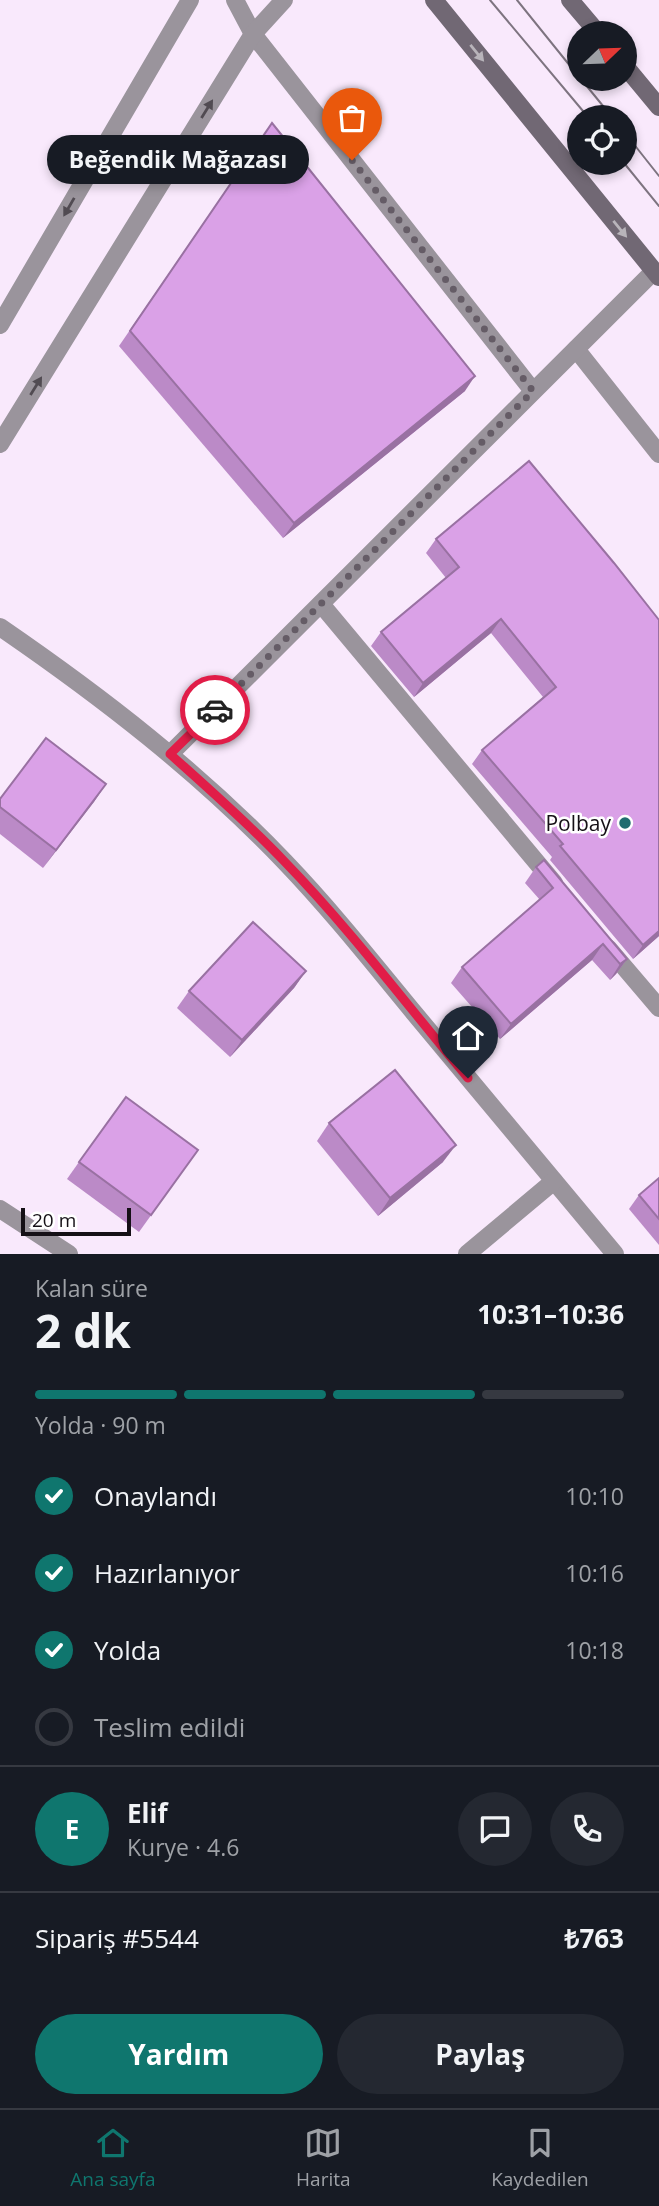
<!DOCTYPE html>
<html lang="tr">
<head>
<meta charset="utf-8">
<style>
  body { margin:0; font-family:"Open Sans",sans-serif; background:#242831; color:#f1f3f6; height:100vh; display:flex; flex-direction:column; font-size:26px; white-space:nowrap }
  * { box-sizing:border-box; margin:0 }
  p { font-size:23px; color:#9ea1a6 }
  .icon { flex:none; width:38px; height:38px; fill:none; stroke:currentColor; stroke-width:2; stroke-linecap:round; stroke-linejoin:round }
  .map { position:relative; height:1254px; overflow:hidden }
  .drawer { display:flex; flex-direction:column; background:#171b24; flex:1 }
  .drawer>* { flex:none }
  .needle { width:46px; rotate:67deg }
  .buttons { position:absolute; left:567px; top:21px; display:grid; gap:14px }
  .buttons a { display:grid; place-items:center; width:70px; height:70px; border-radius:50%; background:#171b24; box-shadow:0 4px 10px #0003; font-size:35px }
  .scale { position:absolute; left:21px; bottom:18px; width:110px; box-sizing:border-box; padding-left:7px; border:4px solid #151016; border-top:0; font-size:19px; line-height:24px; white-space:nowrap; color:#151016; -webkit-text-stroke:5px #fff; paint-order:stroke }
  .pin { position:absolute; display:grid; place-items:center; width:60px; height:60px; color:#fff; margin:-72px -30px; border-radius:50% 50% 50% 0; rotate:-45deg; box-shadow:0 0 7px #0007 }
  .pin .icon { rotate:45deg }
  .courier { position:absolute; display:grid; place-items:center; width:70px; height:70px; margin:-35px; border:5px solid #e11d48; border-radius:50%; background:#fff; color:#222; box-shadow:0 2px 9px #0007 }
  .bubble { position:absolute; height:49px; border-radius:24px; background:#171b24; box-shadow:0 4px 10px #0003; font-size:23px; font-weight:700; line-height:49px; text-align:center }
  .headline em { font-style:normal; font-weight:700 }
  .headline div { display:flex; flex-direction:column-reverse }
  .headline { display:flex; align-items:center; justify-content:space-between; height:119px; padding:0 35px }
  h1 { font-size:46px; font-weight:700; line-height:52px }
  .bar { display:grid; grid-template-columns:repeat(4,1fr); gap:10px 7px; align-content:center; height:84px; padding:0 35px }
  .bar i { height:9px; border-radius:5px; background:#363941 }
  .bar .current { background:#0f766e }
  .bar p { grid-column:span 4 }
  .line { display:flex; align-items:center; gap:18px; padding:0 35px; border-top:2px solid #363941 }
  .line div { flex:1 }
  .round { display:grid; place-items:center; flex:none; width:74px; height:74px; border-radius:37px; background:#242831 }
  ol { padding:0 35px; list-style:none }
  li { display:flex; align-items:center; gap:21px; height:77px }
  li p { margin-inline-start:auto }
  li .icon { padding:7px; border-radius:50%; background:#0f766e; color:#fff; stroke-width:4 }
  li:last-child { color:#9ea1a6 }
  li i { width:38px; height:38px; border:4px solid #363941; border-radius:50% }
  .primary-button { display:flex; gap:14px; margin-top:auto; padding:14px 35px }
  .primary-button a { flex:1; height:80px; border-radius:42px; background:#0f766e; color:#fff; font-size:28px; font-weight:700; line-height:80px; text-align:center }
  .primary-button a+a { background:#242831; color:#f1f3f6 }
  .dock { display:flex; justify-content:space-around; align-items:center; height:98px; border-top:2px solid #363941; background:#171b24; font-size:19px; color:#9ea1a6 }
  .dock a { display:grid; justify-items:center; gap:4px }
  .dock .current { color:#0f766e }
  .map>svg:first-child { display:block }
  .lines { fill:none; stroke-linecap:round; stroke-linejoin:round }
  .minor { stroke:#9a949c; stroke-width:18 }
  .tertiary { stroke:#9a949c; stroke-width:18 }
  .secondary { stroke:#716874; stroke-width:18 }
  .tram { stroke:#7e7480; stroke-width:2 }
  .wall { fill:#bb8ac7 }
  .shaded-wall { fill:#9971a2 }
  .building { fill:#daa1e7; stroke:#9971a2; stroke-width:2 }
  .oneway { fill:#b8b4ba }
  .oneway2 { fill:#514b52 }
  .done { stroke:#655c66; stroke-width:7; stroke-dasharray:0 12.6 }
  .route { stroke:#e11d48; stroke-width:9 }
  .poi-dot { fill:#206c6f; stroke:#fff; stroke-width:2.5 }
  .labels { text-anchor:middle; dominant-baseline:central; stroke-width:5; stroke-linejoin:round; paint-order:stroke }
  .poi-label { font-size:21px; fill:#151016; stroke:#fff; text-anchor:end }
</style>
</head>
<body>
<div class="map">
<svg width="659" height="1254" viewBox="0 0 659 1254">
  <rect width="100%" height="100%" fill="#f9e9fc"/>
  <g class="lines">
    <!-- minor -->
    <g class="minor">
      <polyline points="253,34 533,391"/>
      <polyline points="576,349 659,454"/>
      <polyline points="321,604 554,883"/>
      <path d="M0 627C102 697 199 772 285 862 331 910 373 963 415 1014 482 1094 548 1174 615 1254"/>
      <polyline points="170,754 654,271"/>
      <polyline points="608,948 659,1008"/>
      <polyline points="467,1254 554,1181"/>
    </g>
    <!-- tertiary -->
    <g class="tertiary">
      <polyline points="235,0 253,34"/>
      <polyline points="0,325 190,0"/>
      <polyline points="0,444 253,34 284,0"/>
      <polyline points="0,1209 69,1254"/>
    </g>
    <!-- secondary -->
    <g class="secondary">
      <polyline points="434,0 659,277"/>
      <polyline points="570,0 598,33"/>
      <polyline points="625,66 659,107"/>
    </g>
    <!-- tram -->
    <g class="tram">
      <polyline points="490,0 588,117"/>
      <polyline points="517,0 579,77"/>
      <polyline points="581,79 612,117"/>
      <polyline points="625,133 659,176"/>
      <polyline points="624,163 659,206"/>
    </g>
  </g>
  <!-- wall -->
  <g class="wall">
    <polygon points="272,123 465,391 283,538 119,346"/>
    <polygon points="436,539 659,620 659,936 633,959 550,860 552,857 472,764 482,750 543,697 491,633 414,697 371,646 381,632 446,578 426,553"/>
    <polygon points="106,784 43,868 0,834 0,799"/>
    <polygon points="536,867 627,959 616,974 610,980 592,960 500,1039 451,983 462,967 540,900 525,883"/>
    <polygon points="306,971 294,988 230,1057 177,1008 189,991"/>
    <polygon points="329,1123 443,1162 378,1216 317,1141"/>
    <polygon points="198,1150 139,1232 67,1179 79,1162"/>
    <polygon points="659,1178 659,1245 629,1209 639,1195"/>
  </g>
  <!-- shaded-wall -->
  <g class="shaded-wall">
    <polygon points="475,376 465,391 283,538 294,523"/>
    <polygon points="501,619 491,633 414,697 423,683"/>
    <polygon points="106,784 94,802 43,868 56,850"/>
    <polygon points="659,931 659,936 633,959 643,945"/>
    <polygon points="603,944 592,960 500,1039 511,1024"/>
    <polygon points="627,959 616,974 610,980 620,964"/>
    <polygon points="306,971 294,988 230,1057 242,1040"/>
    <polygon points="456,1145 443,1162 378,1216 390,1198"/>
  </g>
  <!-- building -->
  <g class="building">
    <polygon points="272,123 475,376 294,523 130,331"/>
    <polygon points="529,461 614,563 659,620 659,931 643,945 560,846 563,844 482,750 556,687 501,619 423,683 381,632 459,567 436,539"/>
    <polygon points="46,738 106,784 56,850 0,807 0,799"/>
    <polygon points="544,860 627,959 620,964 603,944 511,1024 462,967 553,888 536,867"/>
    <polygon points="253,922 306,971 242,1040 189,991"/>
    <polygon points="395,1070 456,1145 390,1198 329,1123"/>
    <polygon points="126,1097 198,1150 151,1215 79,1162"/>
    <polygon points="659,1178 659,1219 639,1195"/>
  </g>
  <!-- one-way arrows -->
  <defs><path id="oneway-solid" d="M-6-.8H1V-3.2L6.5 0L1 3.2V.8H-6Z" transform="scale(1.75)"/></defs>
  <g class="oneway">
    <use href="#oneway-solid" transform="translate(477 53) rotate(51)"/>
    <use href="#oneway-solid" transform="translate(620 229) rotate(51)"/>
  </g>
  <g class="oneway2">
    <use href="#oneway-solid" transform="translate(207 109) rotate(-58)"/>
    <use href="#oneway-solid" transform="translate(69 207) rotate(120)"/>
    <use href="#oneway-solid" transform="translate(36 386) rotate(-58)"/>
  </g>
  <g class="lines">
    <!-- done -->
    <polyline class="done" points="215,710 533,391 352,160"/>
    <!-- route -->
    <path class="route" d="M215 710 170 754C209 789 248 823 284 861 350 929 407 1005 468 1078"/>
  </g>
  <!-- markers -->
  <circle class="poi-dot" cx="625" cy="823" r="7"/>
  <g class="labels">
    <!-- poi labels -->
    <g class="poi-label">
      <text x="611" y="823">Polbay</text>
    </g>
  </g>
</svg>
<div class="buttons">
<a><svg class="needle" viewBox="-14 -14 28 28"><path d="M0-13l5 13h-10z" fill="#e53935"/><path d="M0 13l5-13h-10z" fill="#9ea1a6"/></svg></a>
<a><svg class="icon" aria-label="locate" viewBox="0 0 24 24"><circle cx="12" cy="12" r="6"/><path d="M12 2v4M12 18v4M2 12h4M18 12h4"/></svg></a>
</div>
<div class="scale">20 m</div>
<div class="pin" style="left:352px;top:160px;background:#ea580c"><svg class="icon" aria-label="bag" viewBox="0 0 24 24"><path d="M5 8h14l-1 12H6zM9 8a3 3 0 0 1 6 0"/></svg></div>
<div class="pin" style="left:468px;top:1078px;background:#1f2937"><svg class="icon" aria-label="home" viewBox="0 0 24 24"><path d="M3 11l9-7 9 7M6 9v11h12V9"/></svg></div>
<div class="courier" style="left:215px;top:710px"><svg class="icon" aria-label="car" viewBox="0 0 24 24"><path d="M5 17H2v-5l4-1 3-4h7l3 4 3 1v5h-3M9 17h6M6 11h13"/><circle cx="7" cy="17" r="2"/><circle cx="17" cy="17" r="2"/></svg></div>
<div class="bubble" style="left:47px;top:135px;width:262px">Beğendik Mağazası</div>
</div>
<section class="drawer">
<div class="headline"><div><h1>2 dk</h1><p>Kalan süre</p></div><em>10:31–10:36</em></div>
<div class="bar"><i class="current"></i><i class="current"></i><i class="current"></i><i></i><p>Yolda · 90 m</p></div>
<ol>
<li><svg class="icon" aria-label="check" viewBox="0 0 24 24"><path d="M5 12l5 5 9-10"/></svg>Onaylandı<p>10:10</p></li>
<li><svg class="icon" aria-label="check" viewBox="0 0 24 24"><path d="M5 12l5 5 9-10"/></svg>Hazırlanıyor<p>10:16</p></li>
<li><svg class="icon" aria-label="check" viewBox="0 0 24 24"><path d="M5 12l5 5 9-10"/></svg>Yolda<p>10:18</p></li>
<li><i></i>Teslim edildi</li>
</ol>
<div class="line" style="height:126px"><b class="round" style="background:#0f766e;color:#fff">E</b><div><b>Elif</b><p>Kurye · 4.6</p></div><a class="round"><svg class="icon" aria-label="chat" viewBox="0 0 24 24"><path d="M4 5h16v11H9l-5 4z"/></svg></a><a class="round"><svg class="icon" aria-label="phone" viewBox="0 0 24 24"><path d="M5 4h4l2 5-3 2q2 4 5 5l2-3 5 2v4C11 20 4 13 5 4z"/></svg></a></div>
<div class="line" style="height:91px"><div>Sipariş #5544</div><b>₺763</b></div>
<div class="primary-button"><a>Yardım</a><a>Paylaş</a></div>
</section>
<nav class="dock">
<a class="current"><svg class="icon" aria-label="home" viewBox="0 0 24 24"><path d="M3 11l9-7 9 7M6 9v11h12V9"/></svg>Ana sayfa</a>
<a><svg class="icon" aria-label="map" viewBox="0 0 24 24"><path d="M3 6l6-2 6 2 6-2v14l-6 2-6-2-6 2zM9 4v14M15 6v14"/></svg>Harita</a>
<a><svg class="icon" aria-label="saved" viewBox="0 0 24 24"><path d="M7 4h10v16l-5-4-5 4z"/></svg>Kaydedilen</a>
</nav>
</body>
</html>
